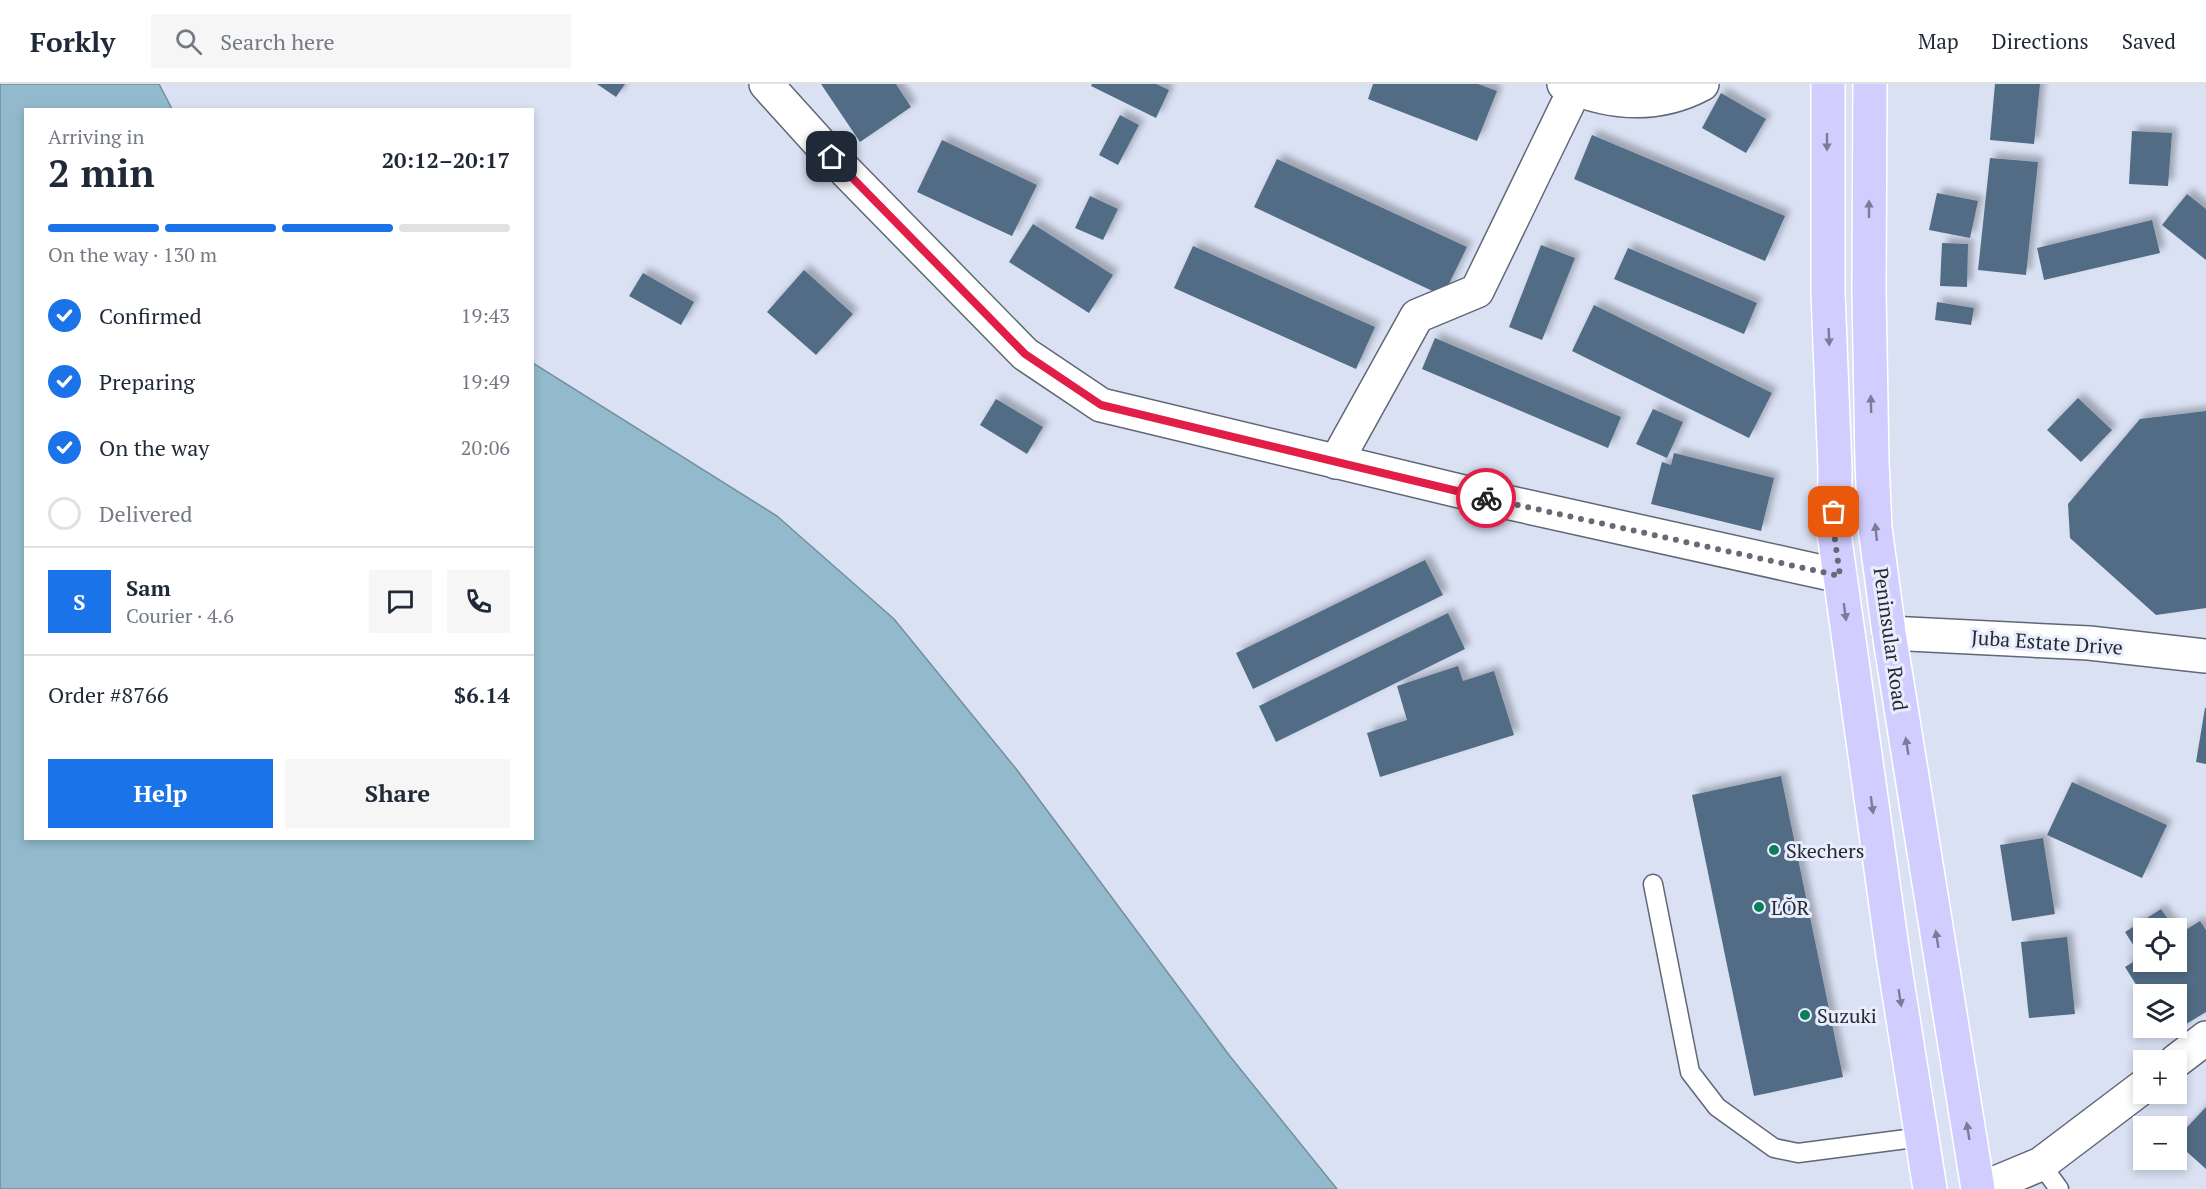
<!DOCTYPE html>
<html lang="en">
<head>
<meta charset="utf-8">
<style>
  body { margin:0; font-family:"PT Serif",serif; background:#f6f6f7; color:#1f2937; height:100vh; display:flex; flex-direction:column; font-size:22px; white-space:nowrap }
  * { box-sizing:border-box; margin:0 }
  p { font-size:20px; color:#747a83 }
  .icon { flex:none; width:33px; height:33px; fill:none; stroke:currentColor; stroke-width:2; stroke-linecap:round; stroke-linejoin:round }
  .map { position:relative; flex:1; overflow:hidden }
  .drawer { position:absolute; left:24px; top:24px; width:510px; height:732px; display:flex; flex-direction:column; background:#fff; border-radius:0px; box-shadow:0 3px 9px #0003 }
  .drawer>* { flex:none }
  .tools { position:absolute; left:2133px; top:834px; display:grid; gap:12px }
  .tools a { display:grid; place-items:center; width:54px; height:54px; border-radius:0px; background:#fff; box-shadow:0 3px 9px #0003; font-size:30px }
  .pin { position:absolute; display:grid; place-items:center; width:51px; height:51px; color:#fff; margin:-26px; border-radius:12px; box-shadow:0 3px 9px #0006 }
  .courier { position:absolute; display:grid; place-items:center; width:60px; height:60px; margin:-30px; border:4px solid #e11d48; border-radius:50%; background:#fff; color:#222; box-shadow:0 2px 8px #0007 }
  .headline em { font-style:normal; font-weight:800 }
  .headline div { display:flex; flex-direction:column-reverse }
  .headline { display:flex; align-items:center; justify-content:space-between; height:102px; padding:0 24px }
  h1 { font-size:39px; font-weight:800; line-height:45px }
  .bar { display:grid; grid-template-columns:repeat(4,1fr); gap:9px 6px; align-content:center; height:72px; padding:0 24px }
  .bar i { height:8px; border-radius:4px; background:#e0e1e3 }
  .bar .on { background:#1a73e8 }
  .bar p { grid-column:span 4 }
  .line { display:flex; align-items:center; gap:15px; padding:0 24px; border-top:2px solid #e0e1e3 }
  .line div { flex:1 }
  .round { display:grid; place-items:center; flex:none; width:63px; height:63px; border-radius:0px; background:#f6f6f7 }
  ol { padding:0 24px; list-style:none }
  li { display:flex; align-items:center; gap:18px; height:66px }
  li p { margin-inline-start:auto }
  li .icon { padding:6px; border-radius:50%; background:#1a73e8; color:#fff; stroke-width:4 }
  li:last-child { color:#747a83 }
  li i { width:33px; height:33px; border:3px solid #e0e1e3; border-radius:50% }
  .button { display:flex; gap:12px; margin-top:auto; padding:12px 24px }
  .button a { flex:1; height:69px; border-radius:0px; background:#1a73e8; color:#fff; font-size:24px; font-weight:800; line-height:69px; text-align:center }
  .button a+a { background:#f6f6f7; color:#1f2937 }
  header { display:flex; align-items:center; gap:36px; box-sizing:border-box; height:84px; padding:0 30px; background:#fff; border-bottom:2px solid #e0e1e3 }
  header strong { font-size:28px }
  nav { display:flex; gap:33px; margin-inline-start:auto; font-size:21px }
  .search { width:420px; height:54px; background:#f6f6f7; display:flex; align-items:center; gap:15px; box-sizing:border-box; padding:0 21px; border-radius:0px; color:#747a83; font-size:22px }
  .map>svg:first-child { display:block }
  .water { fill:#92bacc; stroke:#728f9e; stroke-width:1.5 }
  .building { fill:#516c84; filter:url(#shadow) }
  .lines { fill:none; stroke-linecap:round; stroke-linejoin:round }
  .service-casing { stroke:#606777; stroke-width:21 }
  .minor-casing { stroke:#606777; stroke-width:36 }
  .primary-casing { stroke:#fff; stroke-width:36 }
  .service { stroke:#fff; stroke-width:18 }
  .minor { stroke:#fff; stroke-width:33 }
  .primary { stroke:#d1cdfe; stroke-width:33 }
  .oneway { fill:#7c7c98 }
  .done { stroke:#656a75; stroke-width:6; stroke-dasharray:0 10.8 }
  .route { stroke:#e11d48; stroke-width:8 }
  .poi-dot { fill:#0b7f5c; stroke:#e8eefd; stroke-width:2 }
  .labels { text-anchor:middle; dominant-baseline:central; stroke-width:6; stroke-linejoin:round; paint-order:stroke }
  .street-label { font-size:20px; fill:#272a31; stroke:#e8eefd }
  .poi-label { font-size:20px; fill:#272a31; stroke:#e8eefd; text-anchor:start }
</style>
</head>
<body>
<header>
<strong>Forkly</strong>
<div class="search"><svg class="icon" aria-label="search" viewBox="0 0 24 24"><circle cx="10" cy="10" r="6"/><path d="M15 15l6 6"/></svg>Search here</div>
<nav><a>Map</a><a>Directions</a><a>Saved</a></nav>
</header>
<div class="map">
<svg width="2206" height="1105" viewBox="0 0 2206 1105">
  <defs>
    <filter id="shadow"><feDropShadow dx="5.5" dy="-5.5" stdDeviation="3" flood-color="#0004"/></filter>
  </defs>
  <rect width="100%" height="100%" fill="#d9e1f3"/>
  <!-- water -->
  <polygon class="water" points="0,0 159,0 172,25 26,26 26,754 532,754 533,279 777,432 894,535 1017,686 1229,971 1337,1105 0,1105"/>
  <!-- building -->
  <g class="building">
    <polygon points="597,0 625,0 616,13"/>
    <polygon points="821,0 896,0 911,23 860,58"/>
    <polygon points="1092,0 1156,0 1169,6 1156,34 1091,2"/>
    <polygon points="1373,0 1478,0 1497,7 1477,57 1368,15"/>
    <polygon points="1995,0 2040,0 2034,60 1990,56"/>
    <polygon points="1721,9 1766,35 1746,69 1702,44"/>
    <polygon points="1120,31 1139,41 1118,81 1099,71"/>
    <polygon points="2132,47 2172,49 2168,102 2129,100"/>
    <polygon points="1592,51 1785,132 1765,177 1574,95"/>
    <polygon points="942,56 1037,101 1012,152 917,108"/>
    <polygon points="1990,74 2038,78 2026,191 1978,186"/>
    <polygon points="1277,75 1467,163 1443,212 1254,123"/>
    <polygon points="1937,109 1978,117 1970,154 1929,146"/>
    <polygon points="2187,110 2206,125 2206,176 2162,141"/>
    <polygon points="1090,112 1118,125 1103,156 1075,144"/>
    <polygon points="2152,136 2160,169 2044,196 2037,164"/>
    <polygon points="1033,140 1113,191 1089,229 1009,178"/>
    <polygon points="1942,159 1968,160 1967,203 1940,202"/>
    <polygon points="1541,161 1575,174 1542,256 1509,243"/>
    <polygon points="1193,162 1375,243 1356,285 1174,204"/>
    <polygon points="1628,164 1757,219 1744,250 1614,195"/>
    <polygon points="804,186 853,230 816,271 767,228"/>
    <polygon points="643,189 694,218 681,241 629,212"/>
    <polygon points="1937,218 1974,224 1971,241 1935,236"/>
    <polygon points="1594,221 1772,309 1749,354 1572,267"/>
    <polygon points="1435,254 1621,333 1608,364 1422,285"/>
    <polygon points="2078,314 2112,346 2081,378 2047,346"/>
    <polygon points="996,315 1043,343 1027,370 980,341"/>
    <polygon points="1653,325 1683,338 1667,374 1636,360"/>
    <polygon points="2206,327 2206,524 2156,531 2070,454 2068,420 2140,335"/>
    <polygon points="1674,369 1774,394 1761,447 1651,420 1662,378 1671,381"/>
    <polygon points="1425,476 1443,511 1253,605 1236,569"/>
    <polygon points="1448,529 1465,565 1276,658 1259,622"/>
    <polygon points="1458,582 1463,597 1494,587 1514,651 1380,693 1367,649 1407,636 1397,602"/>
    <polygon points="2205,624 2206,624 2206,680 2196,678"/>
    <polygon points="1781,692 1843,993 1754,1012 1692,711"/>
    <polygon points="2072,698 2167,741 2142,794 2047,751"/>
    <polygon points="2043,754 2055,830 2012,837 2000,761"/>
    <polygon points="2161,825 2174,844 2144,844 2144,878 2176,878 2176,852 2200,837 2206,846 2206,928 2168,951 2163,944 2176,944 2176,910 2142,910 2125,883 2141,873 2125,848"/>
    <polygon points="2067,853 2075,930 2029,934 2021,858"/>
    <polygon points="2206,1023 2206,1085 2176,1058 2176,1055"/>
  </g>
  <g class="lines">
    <!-- service casing -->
    <g class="service-casing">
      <g id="service">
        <polyline points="1653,800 1690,988 1717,1023 1774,1064 1798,1069 1922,1053"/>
        <polyline points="2041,1080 2059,1105"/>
      </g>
    </g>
    <!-- minor casing -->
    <g class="minor-casing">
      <g id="minor">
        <polyline points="766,0 832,73 1025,270 1101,321 1497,416 1840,492"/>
        <path d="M1564 0C1610 20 1657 24 1702 0"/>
        <polyline points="1336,378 1417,232 1477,207 1575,5"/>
        <polyline points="1889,549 2089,559 2206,572"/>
        <polyline points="2176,977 2206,954"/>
        <polyline points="1981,1105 2041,1080 2144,1002"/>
      </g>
    </g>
    <!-- primary casing -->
    <g class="primary-casing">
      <g id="primary">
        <polyline points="1828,0 1828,209 1835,386 1834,449 1894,878 1930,1105"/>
        <polyline points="1870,0 1869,207 1872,379 1875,444 1889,549 1978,1105"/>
      </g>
    </g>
    <!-- service -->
    <use href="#service" class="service"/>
    <!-- minor -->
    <use href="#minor" class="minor"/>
    <!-- primary -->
    <use href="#primary" class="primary"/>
  </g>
  <!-- one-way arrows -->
  <defs><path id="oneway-solid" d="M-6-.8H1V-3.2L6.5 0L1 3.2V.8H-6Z" transform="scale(1.5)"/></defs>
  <g class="oneway">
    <use href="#oneway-solid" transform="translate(1827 58) rotate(90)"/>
    <use href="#oneway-solid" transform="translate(1869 125) rotate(-90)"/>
    <use href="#oneway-solid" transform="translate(1829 253) rotate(88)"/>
    <use href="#oneway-solid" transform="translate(1871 320) rotate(-91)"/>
    <use href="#oneway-solid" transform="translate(1876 448) rotate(-96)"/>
    <use href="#oneway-solid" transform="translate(1845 528) rotate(82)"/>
    <use href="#oneway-solid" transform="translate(1907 662) rotate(-99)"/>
    <use href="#oneway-solid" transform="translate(1872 721) rotate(82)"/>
    <use href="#oneway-solid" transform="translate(1937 855) rotate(-99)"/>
    <use href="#oneway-solid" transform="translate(1900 914) rotate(81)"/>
    <use href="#oneway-solid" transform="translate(1968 1047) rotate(-99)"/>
  </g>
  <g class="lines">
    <!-- done -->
    <polyline class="done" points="1486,414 1840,492 1834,449 1834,428"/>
    <!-- route -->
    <polyline class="route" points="832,73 1025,270 1101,321 1486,414"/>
  </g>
  <!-- markers -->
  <g class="poi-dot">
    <circle cx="1774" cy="766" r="6"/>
    <circle cx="1759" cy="823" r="6"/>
    <circle cx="1805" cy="931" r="6"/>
  </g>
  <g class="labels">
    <!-- street labels -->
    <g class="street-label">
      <text transform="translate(1891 555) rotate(82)">Peninsular Road</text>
      <text transform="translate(2047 558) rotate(4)">Juba Estate Drive</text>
    </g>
    <!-- poi labels -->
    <g class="poi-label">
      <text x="1786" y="766">Skechers</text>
      <text x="1771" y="823">LŎR</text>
      <text x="1817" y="931">Suzuki</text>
    </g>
  </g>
</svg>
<div class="tools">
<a><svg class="icon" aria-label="locate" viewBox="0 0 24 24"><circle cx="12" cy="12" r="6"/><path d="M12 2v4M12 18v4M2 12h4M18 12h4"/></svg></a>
<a><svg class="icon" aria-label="layers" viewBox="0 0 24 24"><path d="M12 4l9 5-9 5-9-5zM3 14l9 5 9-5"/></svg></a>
<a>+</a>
<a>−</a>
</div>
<div class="pin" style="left:1834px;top:428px;background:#ea580c"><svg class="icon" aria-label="bag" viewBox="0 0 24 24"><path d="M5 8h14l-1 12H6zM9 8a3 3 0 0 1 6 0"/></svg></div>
<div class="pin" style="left:832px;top:73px;background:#1f2937"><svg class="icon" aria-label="home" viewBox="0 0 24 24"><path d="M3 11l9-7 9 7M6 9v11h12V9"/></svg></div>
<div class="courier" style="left:1486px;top:414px"><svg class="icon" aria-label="bike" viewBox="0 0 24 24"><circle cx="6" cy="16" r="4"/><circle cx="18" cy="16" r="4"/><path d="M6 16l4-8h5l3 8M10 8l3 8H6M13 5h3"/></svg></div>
<section class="drawer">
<div class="headline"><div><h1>2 min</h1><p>Arriving in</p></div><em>20:12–20:17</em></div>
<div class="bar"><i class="on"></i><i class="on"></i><i class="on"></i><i></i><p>On the way · 130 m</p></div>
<ol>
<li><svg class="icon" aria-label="check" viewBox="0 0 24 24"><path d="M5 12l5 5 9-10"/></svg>Confirmed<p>19:43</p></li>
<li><svg class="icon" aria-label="check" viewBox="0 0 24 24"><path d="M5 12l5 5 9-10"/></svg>Preparing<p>19:49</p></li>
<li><svg class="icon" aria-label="check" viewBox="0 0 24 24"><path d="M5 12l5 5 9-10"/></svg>On the way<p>20:06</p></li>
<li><i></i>Delivered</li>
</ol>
<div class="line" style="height:108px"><b class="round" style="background:#1a73e8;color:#fff">S</b><div><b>Sam</b><p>Courier · 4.6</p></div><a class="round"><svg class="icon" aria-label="chat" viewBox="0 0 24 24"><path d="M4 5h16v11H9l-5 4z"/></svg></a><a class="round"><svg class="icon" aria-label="phone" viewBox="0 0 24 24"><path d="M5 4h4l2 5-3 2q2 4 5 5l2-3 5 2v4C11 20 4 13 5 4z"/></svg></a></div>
<div class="line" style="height:78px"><div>Order #8766</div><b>$6.14</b></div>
<div class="button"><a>Help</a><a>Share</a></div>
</section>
</div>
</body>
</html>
